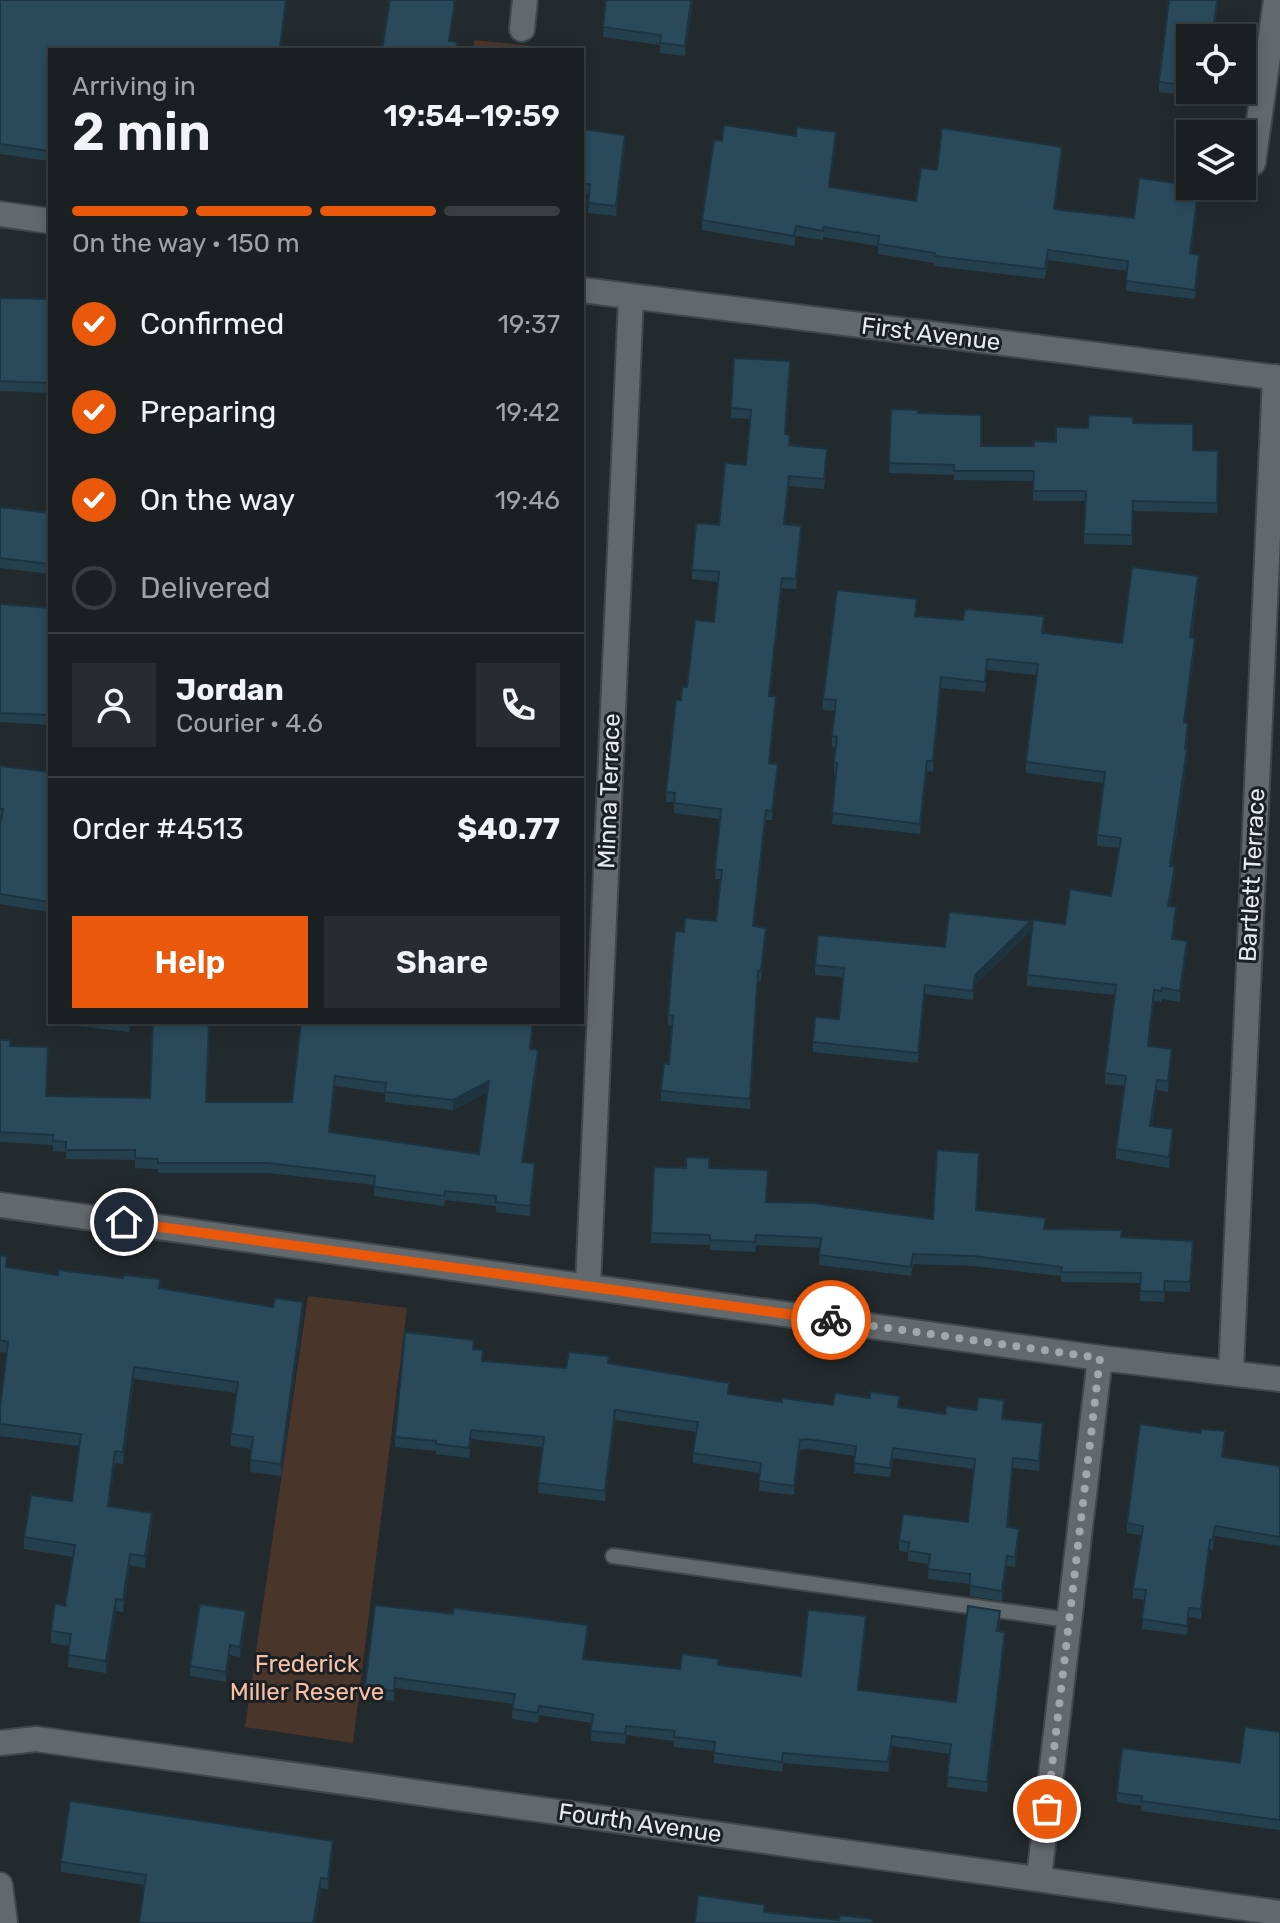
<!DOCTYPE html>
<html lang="en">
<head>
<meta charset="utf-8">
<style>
  body { margin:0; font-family:Rubik,sans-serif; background:#272d2f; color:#f1f3f6; height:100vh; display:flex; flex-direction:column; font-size:30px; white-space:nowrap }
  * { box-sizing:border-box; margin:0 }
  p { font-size:26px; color:#9fa3a5 }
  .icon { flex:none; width:44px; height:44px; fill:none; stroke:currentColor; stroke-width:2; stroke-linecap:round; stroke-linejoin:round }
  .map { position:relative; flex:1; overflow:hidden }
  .panel { position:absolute; left:48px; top:48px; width:536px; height:976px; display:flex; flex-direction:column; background:#1a2022; border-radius:0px; box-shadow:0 4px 12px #0003,0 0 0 2px #383e40 }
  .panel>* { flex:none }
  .tools { position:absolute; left:1176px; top:24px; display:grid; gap:16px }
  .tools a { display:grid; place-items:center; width:80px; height:80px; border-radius:0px; background:#1a2022; box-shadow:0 4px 12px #0003,0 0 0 2px #383e40; font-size:40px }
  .pin { position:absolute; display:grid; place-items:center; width:68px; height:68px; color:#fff; margin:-34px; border:4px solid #fff; border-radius:50%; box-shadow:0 2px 8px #0007 }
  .courier { position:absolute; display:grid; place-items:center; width:80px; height:80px; margin:-40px; border:6px solid #ea580c; border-radius:50%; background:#fff; color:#222; box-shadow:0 2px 10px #0007 }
  .head em { font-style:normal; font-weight:600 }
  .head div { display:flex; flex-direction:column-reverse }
  .head { display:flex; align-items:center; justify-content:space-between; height:136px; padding:0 24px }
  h1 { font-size:52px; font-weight:600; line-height:60px }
  .bar { display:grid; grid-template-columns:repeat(4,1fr); gap:12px 8px; align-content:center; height:96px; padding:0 24px }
  .bar i { height:10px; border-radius:6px; background:#383e40 }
  .bar .selected { background:#ea580c }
  .bar p { grid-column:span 4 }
  .line { display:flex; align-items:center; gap:20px; padding:0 24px; border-top:2px solid #383e40 }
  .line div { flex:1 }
  .round { display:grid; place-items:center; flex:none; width:84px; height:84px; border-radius:0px; background:#272d2f }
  ol { padding:0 24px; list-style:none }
  li { display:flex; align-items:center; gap:24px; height:88px }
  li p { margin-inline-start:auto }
  li .icon { padding:8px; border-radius:50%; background:#ea580c; color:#fff; stroke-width:4 }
  li:last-child { color:#9fa3a5 }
  li i { width:44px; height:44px; border:4px solid #383e40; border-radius:50% }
  .primary-button { display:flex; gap:16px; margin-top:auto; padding:16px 24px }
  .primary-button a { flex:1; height:92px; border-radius:0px; background:#ea580c; color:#fff; font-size:32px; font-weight:600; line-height:92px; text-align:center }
  .primary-button a+a { background:#272d2f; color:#f1f3f6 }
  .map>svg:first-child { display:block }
  .green { fill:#4a352b }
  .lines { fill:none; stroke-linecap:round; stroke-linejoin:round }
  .service-casing { stroke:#41464a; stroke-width:18 }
  .minor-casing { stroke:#41464a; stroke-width:28 }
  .secondary-casing { stroke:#41464a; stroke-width:28 }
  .service { stroke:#62696d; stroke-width:14 }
  .minor { stroke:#62696d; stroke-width:24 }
  .secondary { stroke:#62696d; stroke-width:24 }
  .wall { fill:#24404f; fill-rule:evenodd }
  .shaded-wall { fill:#1d3440 }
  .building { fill:#2a4a5c; stroke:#1d3440; stroke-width:2; fill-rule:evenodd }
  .done { stroke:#a2a7aa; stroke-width:8; stroke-dasharray:0 14.4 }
  .route { stroke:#ea580c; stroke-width:10 }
  .labels { text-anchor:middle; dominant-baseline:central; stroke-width:6; stroke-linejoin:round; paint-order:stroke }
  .street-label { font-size:24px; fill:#e6ebed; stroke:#1a2024 }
  .park-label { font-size:24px; fill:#fbc0a4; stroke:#1a2024 }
</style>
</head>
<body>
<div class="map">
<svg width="1280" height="1923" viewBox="0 0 1280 1923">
  <rect width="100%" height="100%" fill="#232a2d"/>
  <!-- green -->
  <g class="green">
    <polygon points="474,40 561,49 473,50"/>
    <polygon points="308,1296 407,1308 353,1743 245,1727"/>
  </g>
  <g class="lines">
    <!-- service casing -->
    <g class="service-casing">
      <polyline id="service" points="613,1556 1069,1620"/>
    </g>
    <!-- minor casing -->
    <g class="minor-casing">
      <g id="minor">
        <polyline points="522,29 525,0"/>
        <polyline points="1253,163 1276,0"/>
        <polyline points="0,214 50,221"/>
        <polyline points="582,290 1280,378"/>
        <polyline points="0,1205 1100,1358 1280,1379"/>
        <polyline points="588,1286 631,297"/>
        <polyline points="1231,1372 1275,377"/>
        <polyline points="0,1743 36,1739 1280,1913"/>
        <polyline points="1039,1878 1100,1358"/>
      </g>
    </g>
    <!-- secondary casing -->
    <g class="secondary-casing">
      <polyline id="secondary" points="0,1885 5,1923"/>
    </g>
    <!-- service -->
    <use href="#service" class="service"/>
    <!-- minor -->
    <use href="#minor" class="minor"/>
    <!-- secondary -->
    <use href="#secondary" class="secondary"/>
  </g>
  <!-- wall -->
  <g class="wall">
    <polygon points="0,0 50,50 50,161 0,154"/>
    <polygon points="606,0 693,0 685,56 660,53 660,45 603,37"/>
    <polygon points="1169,0 1218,0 1213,38 1190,38 1190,90 1193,90 1193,96 1159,92 1159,82"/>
    <polygon points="582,129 625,144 616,216 588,213 589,194 582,193"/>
    <polygon points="796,136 836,142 830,187 916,201 937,170 1062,157 1055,209 1134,218 1199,196 1191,254 1199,265 1195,299 1126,291 1127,271 1048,260 1045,279 934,266 934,263 878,254 878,246 823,237 823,240 796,236 794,246 702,230 702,220 722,141"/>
    <polygon points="0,298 50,299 50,393 0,391"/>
    <polygon points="790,371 786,434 790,445 827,459 824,489 789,486 785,525 801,536 796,589 782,588 770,696 776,706 770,763 778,774 772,820 766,820 754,926 766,937 761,981 758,981 750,1109 661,1101 661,1091 669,1064 672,1026 668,1025 668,1015 684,932 716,921 720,879 715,879 720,819 674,813 674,802 666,802 666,792 681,700 714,622 718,582 692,579 692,570 719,525 746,465 750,419 731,418 731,408"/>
    <polygon points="891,409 918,413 981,446 1034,446 1056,442 1088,428 1133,423 1193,450 1218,451 1217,513 1133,511 1132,545 1084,544 1085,501 1033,501 1033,481 954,480 954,475 889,473"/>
    <polygon points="0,507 50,513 50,574 0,568"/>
    <polygon points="1198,587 1192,638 1195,649 1185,722 1188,733 1186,749 1187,760 1172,866 1175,877 1170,906 1176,918 1173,939 1187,951 1180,1002 1162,999 1161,1002 1154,1001 1149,1046 1172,1060 1168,1092 1157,1090 1152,1126 1173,1139 1169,1168 1116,1159 1116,1149 1125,1086 1105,1084 1105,1073 1115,995 1027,986 1027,975 1065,924 1111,896 1119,848 1097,846 1097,835 1104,783 1026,773 1026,762 1037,675 987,670 985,692 941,688 933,772 927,771 920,834 832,824 836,774 834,774 834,763 836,748 832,747 832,736 835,711 823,710 823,699 917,610 916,616 1044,627 1043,634 1122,643"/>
    <polygon points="0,604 50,608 50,725 0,722"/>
    <polygon points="0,766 50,772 50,912 0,904 0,826 1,819 0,818"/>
    <polygon points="1031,931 975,985 973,1000 925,994 918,1063 813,1052 813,1042 839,1019 843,977 815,975 815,965 945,947"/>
    <polygon points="59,1022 131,1022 129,1032 59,1024"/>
    <path d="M301 1022H534L531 1049 538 1060 523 1162 535 1173 530 1216 496 1212V1206L445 1200 444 1206 374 1196V1185L268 1173H158V1169L135 1168V1160L66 1159V1152L53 1151V1145L0 1142V1040L10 1046 47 1096 207 1102H292ZM335 1086 385 1093V1102L453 1110 488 1092 479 1154 330 1132Z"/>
    <polygon points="654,1167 709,1168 767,1202 933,1219 976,1210 1046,1229 1121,1237 1193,1251 1190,1292 1165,1291 1164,1302 1140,1301 1140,1283 1061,1282 1061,1276 973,1266 913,1264 911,1276 819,1265 820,1248 756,1245 755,1252 710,1250 710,1245 651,1243"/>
    <polygon points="0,1255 7,1267 160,1289 303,1314 281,1476 250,1472 251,1449 231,1446 231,1434 236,1393 134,1379 123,1464 115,1463 109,1507 152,1525 145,1568 130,1565 123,1612 116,1611 106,1673 68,1667 69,1646 51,1643 51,1631 65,1606 73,1557 24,1549 24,1537 72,1501 79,1446 0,1436 0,1409 7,1353 0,1352"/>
    <polygon points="474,1349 483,1361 566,1368 609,1363 729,1394 782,1402 899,1407 945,1414 977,1410 1004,1410 1003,1419 1043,1433 1039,1471 1013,1468 1008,1527 1019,1538 1015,1567 1007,1566 1002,1601 970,1596 970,1584 928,1579 929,1564 908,1561 908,1552 899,1551 899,1541 968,1522 974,1469 893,1458 890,1477 854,1473 855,1456 807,1449 800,1450 794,1495 759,1491 760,1473 693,1463 693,1453 697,1432 615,1420 605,1501 538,1493 542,1447 471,1439 469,1458 436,1454 436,1451 395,1447 395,1437"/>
    <polygon points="1225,1441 1223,1457 1280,1466 1280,1546 1215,1536 1213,1550 1210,1549 1201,1619 1189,1617 1187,1635 1142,1629 1145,1600 1133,1598 1133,1589 1141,1535 1127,1533 1127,1523"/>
    <polygon points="375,1605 588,1634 584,1659 680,1669 719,1665 801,1676 866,1626 859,1690 956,1702 1000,1620 999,1631 1005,1642 987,1792 947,1787 950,1754 892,1746 888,1772 783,1763 782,1772 714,1763 714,1751 674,1747 674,1741 626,1735 625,1744 591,1741 592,1723 539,1715 538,1723 512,1719 513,1704 395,1688 394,1701 365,1697 365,1687"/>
    <polygon points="246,1621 240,1657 230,1655 226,1682 190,1676 190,1666"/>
    <polygon points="1280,1732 1280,1830 1141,1811 1141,1806 1117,1802 1117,1793 1240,1763"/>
    <polygon points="333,1851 328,1889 321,1888 315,1923 139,1923 145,1885 61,1872 61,1862"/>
  </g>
  <!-- shaded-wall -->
  <g class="shaded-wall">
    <polygon points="286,0 287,0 281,50 280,50"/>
    <polygon points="455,0 456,0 449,50 449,41"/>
    <polygon points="691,0 693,0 685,56 685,46"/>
    <polygon points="836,132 836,142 829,197 829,187"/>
    <polygon points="625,135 625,144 616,216 616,206"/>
    <polygon points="1062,147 1062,157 1054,218 1054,209"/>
    <polygon points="1199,186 1199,196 1190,263 1190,253"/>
    <polygon points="1199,255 1199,265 1195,299 1195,290"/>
    <polygon points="1198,576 1198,587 1190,648 1190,637"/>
    <polygon points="782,578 782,588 769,705 769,696"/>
    <polygon points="1195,638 1195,649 1184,733 1184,722"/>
    <polygon points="941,677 941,688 933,772 933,761"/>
    <polygon points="776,696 776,706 769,773 769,763"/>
    <polygon points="1187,749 1187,760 1170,876 1170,866"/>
    <polygon points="927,761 927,771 920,834 920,824"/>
    <polygon points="778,764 778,774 772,820 772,811"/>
    <polygon points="766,810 766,820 753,936 753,926"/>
    <polygon points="1175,866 1175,877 1168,916 1168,906"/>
    <polygon points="1176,907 1176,918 1172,949 1172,939"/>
    <polygon points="1031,921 1031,931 975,985 973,1000 975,975"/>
    <polygon points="766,928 766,937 761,981 761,971"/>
    <polygon points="1187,941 1187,951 1180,1002 1180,991"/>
    <polygon points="925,985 925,994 918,1063 918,1053"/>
    <polygon points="1154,990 1154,1001 1148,1057 1148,1046"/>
    <polygon points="1172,1049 1172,1060 1168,1092 1168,1081"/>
    <polygon points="538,1050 538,1060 522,1172 522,1162"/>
    <polygon points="335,1076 335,1086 329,1142 329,1132"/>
    <polygon points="1157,1080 1157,1090 1150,1136 1150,1126"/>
    <polygon points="489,1081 489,1091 453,1110 453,1100"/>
    <polygon points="1173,1129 1173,1139 1169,1168 1169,1157"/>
    <polygon points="535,1163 535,1173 530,1216 530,1206"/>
    <polygon points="303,1302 303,1314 281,1476 281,1464"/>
    <polygon points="134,1367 134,1379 123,1464 123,1452"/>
    <polygon points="615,1410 615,1420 605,1501 605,1491"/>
    <polygon points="1043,1423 1043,1433 1039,1471 1039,1461"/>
    <polygon points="800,1440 800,1450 794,1495 794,1486"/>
    <polygon points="115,1451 115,1463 108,1518 108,1506"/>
    <polygon points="1013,1458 1013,1468 1007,1537 1007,1527"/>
    <polygon points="152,1513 152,1525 145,1568 145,1556"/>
    <polygon points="1019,1529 1019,1538 1015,1567 1015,1557"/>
    <polygon points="1210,1540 1210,1549 1201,1619 1201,1609"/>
    <polygon points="130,1554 130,1565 123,1612 123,1600"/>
    <polygon points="1007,1556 1007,1566 1002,1601 1002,1591"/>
    <polygon points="116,1599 116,1611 106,1673 106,1661"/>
    <polygon points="246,1611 246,1621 240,1657 240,1647"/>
    <polygon points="866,1616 866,1626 858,1700 858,1690"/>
    <polygon points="588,1625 588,1634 583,1668 583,1659"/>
    <polygon points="1005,1632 1005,1642 987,1792 987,1782"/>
    <polygon points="230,1645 230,1655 226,1682 226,1672"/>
    <polygon points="333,1841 333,1851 328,1889 328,1879"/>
    <polygon points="321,1878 321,1888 315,1923 313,1923"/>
  </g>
  <!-- building -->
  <g class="building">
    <polygon points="0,0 286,0 280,48 290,50 50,50 50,151 0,144"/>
    <polygon points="390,0 455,0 449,41 457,42 456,50 382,50"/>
    <polygon points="606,0 691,0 685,46 660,43 661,35 603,27"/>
    <polygon points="1169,0 1217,0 1212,38 1190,38 1190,86 1159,82"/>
    <polygon points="724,125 796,136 797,127 836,132 829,187 916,201 921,168 937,170 942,128 1062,147 1054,209 1134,218 1139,178 1190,185 1190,186 1199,186 1190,253 1199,255 1195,290 1126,281 1128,261 1048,250 1045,269 934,256 935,253 878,244 879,236 823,227 823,231 796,226 794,236 702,220 714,140 722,141"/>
    <polygon points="582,129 625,135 616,206 588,203 590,184 582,183"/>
    <polygon points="0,298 50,299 50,383 0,381"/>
    <polygon points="734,358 790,361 785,434 790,435 789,445 827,449 824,479 789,476 784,524 801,526 796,579 782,578 769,696 776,696 769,763 778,764 772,811 766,810 753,926 766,928 761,971 758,971 750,1099 661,1091 664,1063 669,1064 673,1016 668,1015 675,931 684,932 685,918 716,921 722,870 715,869 721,809 674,803 675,793 666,792 676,700 681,700 682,687 687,687 695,620 714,622 719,572 692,570 696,523 719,525 725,463 746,465 751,410 731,408"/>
    <polygon points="891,409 918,410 918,413 981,415 981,446 1034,446 1034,441 1056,442 1056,427 1088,428 1089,415 1133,417 1133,423 1193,424 1193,450 1218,451 1217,503 1133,501 1132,535 1084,534 1086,491 1033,491 1034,471 954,471 954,465 889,463"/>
    <polygon points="0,507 50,513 50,564 0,558"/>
    <polygon points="1132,567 1198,576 1190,637 1195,638 1184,722 1188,723 1185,749 1187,749 1170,866 1175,866 1168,906 1176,907 1172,939 1187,941 1180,991 1162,988 1161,991 1154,990 1148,1046 1172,1049 1168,1081 1157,1080 1150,1126 1173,1129 1169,1157 1116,1149 1126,1076 1105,1073 1116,985 1027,975 1033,920 1065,924 1070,889 1111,896 1121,838 1097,835 1105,772 1026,762 1038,664 987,659 985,682 941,677 933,761 927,761 920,824 832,813 837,763 834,763 837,737 832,736 836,700 823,699 837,590 917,599 915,616 963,620 965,609 1044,616 1042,633 1122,643"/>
    <polygon points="0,604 50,608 50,715 0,713"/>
    <polygon points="0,766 50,772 50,902 0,894 0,826 3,809 0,809"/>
    <polygon points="949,912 1031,921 975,975 973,991 925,985 918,1053 813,1042 815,1017 839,1019 844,968 815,965 818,935 945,947"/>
    <path d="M153 1022H209L206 1102H292L301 1022H533L530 1049 538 1050 522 1162 535 1163 530 1206 496 1202V1196L445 1191 444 1196 374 1187 375 1176 268 1163H158V1159L135 1158V1150H66V1142L53 1141V1135L0 1132V1040H10V1046L48 1047 46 1096 150 1098ZM335 1076 386 1083 385 1092 453 1100 489 1081 479 1154 329 1132Z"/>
    <polygon points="937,1150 979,1153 976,1210 1046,1218 1044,1229 1122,1230 1121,1237 1193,1241 1190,1282 1165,1281 1164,1292 1140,1291 1141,1273 1061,1272 1062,1267 973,1256 913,1254 911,1267 819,1255 821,1238 756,1235 755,1242 710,1240 710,1235 651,1233 654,1167 686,1168 686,1157 709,1158 709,1168 768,1170 766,1202 813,1203 933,1219"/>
    <polygon points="0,1255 7,1256 6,1267 58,1275 58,1270 123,1278 124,1275 160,1279 159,1288 273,1307 275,1298 303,1302 281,1464 250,1460 253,1437 231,1434 238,1382 134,1367 123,1452 115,1451 108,1506 152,1513 145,1556 130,1554 123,1600 116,1599 106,1661 68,1655 71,1634 51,1631 55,1603 65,1606 75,1545 24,1537 31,1495 72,1501 81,1434 0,1424 0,1409 8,1342 0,1340"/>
    <polygon points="405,1332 474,1340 473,1349 483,1350 482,1361 566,1368 569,1352 609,1356 608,1363 729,1383 728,1394 782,1402 782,1398 833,1405 835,1393 870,1398 870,1392 900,1396 898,1407 945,1414 946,1406 977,1410 978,1397 1004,1400 1002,1419 1043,1423 1039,1461 1013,1458 1007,1527 1019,1529 1015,1557 1007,1556 1002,1591 970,1586 970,1574 928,1569 930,1554 908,1551 909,1542 899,1541 903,1514 968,1522 975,1459 893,1448 890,1468 854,1463 856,1446 807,1439 800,1440 794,1486 759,1481 761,1463 693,1453 698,1422 615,1410 605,1491 538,1483 544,1437 471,1430 469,1448 436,1444 436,1441 395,1437"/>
    <polygon points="1140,1424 1200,1433 1201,1429 1225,1431 1222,1457 1280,1466 1280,1537 1215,1526 1213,1540 1210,1540 1201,1609 1189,1608 1187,1626 1142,1619 1146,1590 1133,1589 1143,1526 1127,1523"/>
    <polygon points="200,1604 246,1611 240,1647 230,1645 226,1672 190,1666"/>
    <polygon points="375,1605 453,1614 454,1608 588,1625 583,1659 680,1669 682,1654 719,1659 718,1665 801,1676 808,1610 866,1616 858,1690 956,1702 968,1606 1000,1611 997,1631 1005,1632 987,1782 947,1777 951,1744 892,1736 888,1762 783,1753 782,1762 714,1753 715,1742 674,1737 675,1731 626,1726 625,1734 591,1731 593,1714 539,1706 538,1713 512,1709 515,1694 395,1678 394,1691 365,1687"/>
    <polygon points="1245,1727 1280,1732 1280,1820 1141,1801 1142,1796 1117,1793 1122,1748 1240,1763"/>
    <polygon points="70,1801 333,1841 328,1879 321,1878 313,1923 139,1923 146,1875 61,1862"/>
    <polygon points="698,1895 765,1905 764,1912 839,1920 840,1915 872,1919 872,1923 695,1923"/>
  </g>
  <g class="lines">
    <!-- done -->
    <polyline class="done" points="831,1320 1100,1358 1047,1809"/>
    <!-- route -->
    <polyline class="route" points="124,1222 831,1320"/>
  </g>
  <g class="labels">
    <!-- street labels -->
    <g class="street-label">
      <text transform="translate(931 334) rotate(7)">First Avenue</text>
      <text transform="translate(609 791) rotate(-88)">Minna Terrace</text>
      <text transform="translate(1252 875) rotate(-87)">Bartlett Terrace</text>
      <text transform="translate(640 1823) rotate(8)">Fourth Avenue</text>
    </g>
    <!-- park labels -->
    <g class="park-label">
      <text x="307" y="1664">Frederick<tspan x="307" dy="28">Miller Reserve</tspan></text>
    </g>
  </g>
</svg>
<div class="tools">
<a><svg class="icon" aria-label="locate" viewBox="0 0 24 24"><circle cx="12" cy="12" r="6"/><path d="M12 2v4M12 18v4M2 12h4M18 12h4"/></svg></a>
<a><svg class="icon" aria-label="layers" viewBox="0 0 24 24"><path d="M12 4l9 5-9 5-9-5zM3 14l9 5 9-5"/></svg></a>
</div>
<div class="pin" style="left:1047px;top:1809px;background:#ea580c"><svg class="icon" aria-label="bag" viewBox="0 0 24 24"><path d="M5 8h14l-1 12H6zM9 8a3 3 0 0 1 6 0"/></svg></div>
<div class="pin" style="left:124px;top:1222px;background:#1f2937"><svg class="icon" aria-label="home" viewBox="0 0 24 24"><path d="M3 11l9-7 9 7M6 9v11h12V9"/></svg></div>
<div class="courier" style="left:831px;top:1320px"><svg class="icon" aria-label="bike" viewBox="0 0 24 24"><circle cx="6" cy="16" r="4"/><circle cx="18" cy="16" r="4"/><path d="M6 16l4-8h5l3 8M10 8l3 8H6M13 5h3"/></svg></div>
<section class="panel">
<div class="head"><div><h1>2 min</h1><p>Arriving in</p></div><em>19:54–19:59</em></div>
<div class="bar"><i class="selected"></i><i class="selected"></i><i class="selected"></i><i></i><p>On the way · 150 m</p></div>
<ol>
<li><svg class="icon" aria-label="check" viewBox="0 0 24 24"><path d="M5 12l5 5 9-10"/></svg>Confirmed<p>19:37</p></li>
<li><svg class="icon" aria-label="check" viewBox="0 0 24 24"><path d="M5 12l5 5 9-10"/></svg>Preparing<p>19:42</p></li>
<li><svg class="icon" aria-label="check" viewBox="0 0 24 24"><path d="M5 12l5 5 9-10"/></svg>On the way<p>19:46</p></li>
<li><i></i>Delivered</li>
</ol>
<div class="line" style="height:144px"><a class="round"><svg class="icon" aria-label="person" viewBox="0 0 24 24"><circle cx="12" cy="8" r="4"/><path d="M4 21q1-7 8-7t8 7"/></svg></a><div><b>Jordan</b><p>Courier · 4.6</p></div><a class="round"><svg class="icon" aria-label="phone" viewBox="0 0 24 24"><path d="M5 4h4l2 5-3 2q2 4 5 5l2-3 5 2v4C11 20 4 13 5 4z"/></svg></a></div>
<div class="line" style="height:104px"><div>Order #4513</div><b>$40.77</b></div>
<div class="primary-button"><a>Help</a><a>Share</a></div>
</section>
</div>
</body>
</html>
